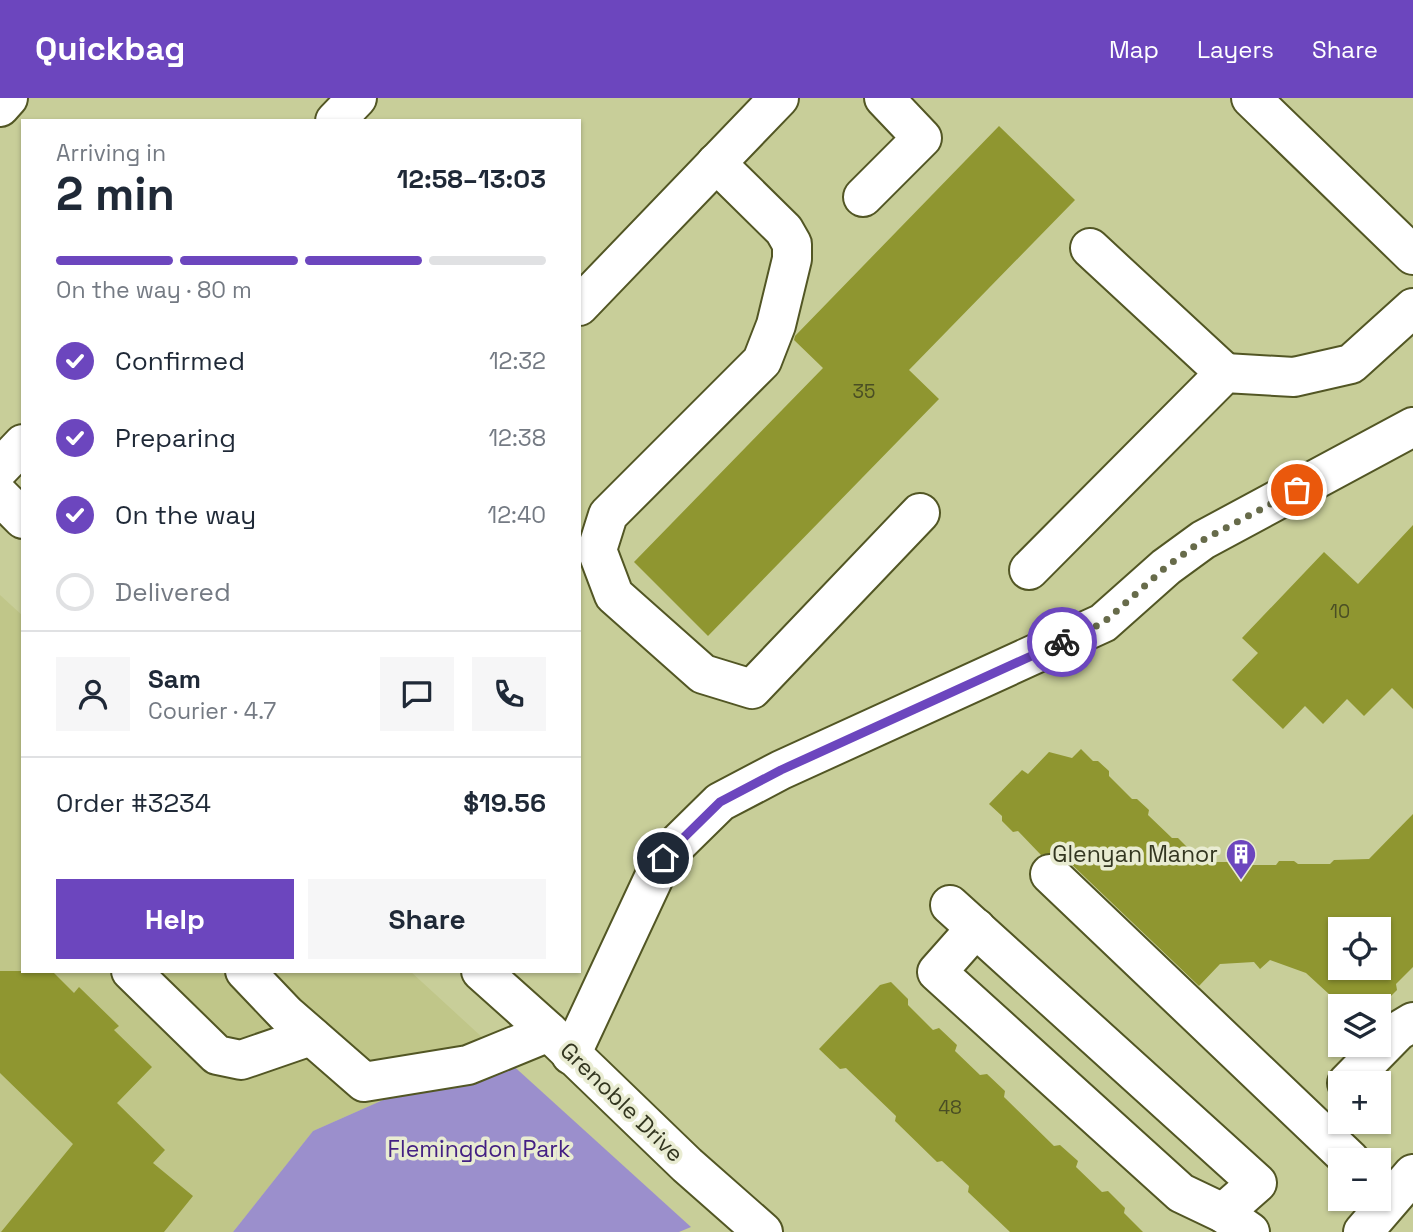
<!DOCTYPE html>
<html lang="en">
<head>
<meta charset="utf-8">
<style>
  body { margin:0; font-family:"Space Grotesk",sans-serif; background:#f6f6f7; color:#1f2937; height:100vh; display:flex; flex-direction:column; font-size:26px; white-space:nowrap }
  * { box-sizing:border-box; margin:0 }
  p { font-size:23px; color:#747a83 }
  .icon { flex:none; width:38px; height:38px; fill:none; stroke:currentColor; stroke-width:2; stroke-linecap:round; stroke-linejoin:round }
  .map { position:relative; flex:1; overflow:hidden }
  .side { position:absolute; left:21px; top:21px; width:560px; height:854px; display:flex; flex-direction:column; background:#fff; border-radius:0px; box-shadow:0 2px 5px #0004 }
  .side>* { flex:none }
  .buttons { position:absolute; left:1328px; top:819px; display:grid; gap:14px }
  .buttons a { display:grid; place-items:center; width:63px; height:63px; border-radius:0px; background:#fff; box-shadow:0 2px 5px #0004; font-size:35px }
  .pin { position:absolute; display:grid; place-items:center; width:60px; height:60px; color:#fff; margin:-30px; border:4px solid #fff; border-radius:50%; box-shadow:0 2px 7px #0007 }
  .courier { position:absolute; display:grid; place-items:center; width:70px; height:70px; margin:-35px; border:5px solid #6c46be; border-radius:50%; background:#fff; color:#222; box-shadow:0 2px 9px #0007 }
  .summary em { font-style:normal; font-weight:600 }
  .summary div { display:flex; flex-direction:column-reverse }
  .summary { display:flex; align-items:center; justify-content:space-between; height:119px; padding:0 35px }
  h1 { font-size:46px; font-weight:600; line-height:52px }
  .bar { display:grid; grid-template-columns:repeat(4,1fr); gap:10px 7px; align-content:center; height:84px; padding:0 35px }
  .bar i { height:9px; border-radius:5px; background:#e0e1e3 }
  .bar .current { background:#6c46be }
  .bar p { grid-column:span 4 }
  .line { display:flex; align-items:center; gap:18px; padding:0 35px; border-top:2px solid #e0e1e3 }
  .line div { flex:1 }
  .round { display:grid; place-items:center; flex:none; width:74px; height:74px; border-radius:0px; background:#f6f6f7 }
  ol { padding:0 35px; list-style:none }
  li { display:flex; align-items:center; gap:21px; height:77px }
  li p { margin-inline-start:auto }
  li .icon { padding:7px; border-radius:50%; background:#6c46be; color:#fff; stroke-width:4 }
  li:last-child { color:#747a83 }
  li i { width:38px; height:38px; border:4px solid #e0e1e3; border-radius:50% }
  .button { display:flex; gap:14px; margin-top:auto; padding:14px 35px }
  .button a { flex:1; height:80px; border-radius:0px; background:#6c46be; color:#fff; font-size:28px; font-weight:600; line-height:80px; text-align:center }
  .button a+a { background:#f6f6f7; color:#1f2937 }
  header { display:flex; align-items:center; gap:42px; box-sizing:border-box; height:98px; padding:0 35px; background:#6c46be; color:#fff }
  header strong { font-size:33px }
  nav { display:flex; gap:38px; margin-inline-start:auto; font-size:24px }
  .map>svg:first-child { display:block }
  .built { fill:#c0c689 }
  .green { fill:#9b8fcc }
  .building { fill:#8f9630; fill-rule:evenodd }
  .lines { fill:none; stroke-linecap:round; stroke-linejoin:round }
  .minor-casing { stroke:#525624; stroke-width:42 }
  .minor { stroke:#fff; stroke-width:38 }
  .done { stroke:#676b4a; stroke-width:7; stroke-dasharray:0 12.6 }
  .route { stroke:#6c46be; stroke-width:9 }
  .labels { text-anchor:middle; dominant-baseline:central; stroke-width:7; stroke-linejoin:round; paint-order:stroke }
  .number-label { font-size:19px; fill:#4a4e24 }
  .poi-label { font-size:23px; fill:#333620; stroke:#e9ecd2; text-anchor:end }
  .street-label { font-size:23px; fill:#333620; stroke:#e9ecd2 }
  .park-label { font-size:23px; fill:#442083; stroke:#e9ecd2 }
</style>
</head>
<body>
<header>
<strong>Quickbag</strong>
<nav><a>Map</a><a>Layers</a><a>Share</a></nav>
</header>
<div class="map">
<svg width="1413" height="1134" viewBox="0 0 1413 1134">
  <rect width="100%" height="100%" fill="#c8ce99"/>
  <!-- built -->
  <polygon class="built" points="0,497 23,518 23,873 410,873 496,952 313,1033 233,1134 0,1134"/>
  <!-- green -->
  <polygon class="green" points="496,952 691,1129 679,1134 233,1134 313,1033"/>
  <!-- building -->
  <g class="building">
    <polygon points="999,28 1075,102 909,272 939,301 708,538 634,464 823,270 794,242 795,238"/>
    <polygon points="1413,427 1413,611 1392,590 1364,618 1347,601 1323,626 1305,608 1283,631 1232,582 1258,555 1242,540 1324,454 1358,486"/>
    <path d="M1081 651 1093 663H1098L1109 673V678L1132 701H1137L1149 712 1148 717 1172 740H1178L1202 764H1239L1243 767H1276L1279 763H1294L1298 766H1330L1334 762 1369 761 1413 716V869L1396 886 1397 892 1381 908H1342L1306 875 1270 862 1260 871 1254 864 1220 866 1199 888 1065 760 1054 755 1041 757 1018 733 1013 734 1002 723V718L989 706 1022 672 1028 676 1049 654 1072 660ZM1340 831H1379V870H1340Z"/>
    <polygon points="0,873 52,873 74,895 79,889 119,928 114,932 152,969 117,1005 165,1052 153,1065 193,1098 164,1134 1,1134 73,1046 0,975"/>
    <polygon points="891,884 908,901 908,907 933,932 939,930 957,947 955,953 980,977 987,976 1005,993 1004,999 1054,1048 1060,1047 1078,1063 1076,1069 1102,1094 1108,1093 1125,1110 1124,1115 1143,1134 1010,1134 968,1094 969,1088 942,1063 937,1064 895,1023 896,1018 846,970 840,971 819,951 880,887"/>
  </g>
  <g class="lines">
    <!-- minor casing -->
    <g class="minor-casing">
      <g id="minor">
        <polyline points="1251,0 1413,157"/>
        <polyline points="0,9 8,0"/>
        <polyline points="335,23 357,0"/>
        <polyline points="716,65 784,132 792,146 792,161 776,227 762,263 608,417 597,452 614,497 703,576 752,591 920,415"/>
        <polyline points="863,99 922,40 884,0"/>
        <polyline points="1090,150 1225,275"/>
        <polyline points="579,208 779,0"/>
        <polyline points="0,370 23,346"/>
        <polyline points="0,398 23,421"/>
        <polyline points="1029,472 1225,275 1294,279 1351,266 1413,210"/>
        <polyline points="1050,776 1350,1062"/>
        <polyline points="950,807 1257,1085 1223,1115 1250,1134"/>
        <polyline points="976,830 937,874 1181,1095 1223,1115"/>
        <polyline points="131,873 217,957 241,962 311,938"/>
        <polyline points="245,873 286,916 364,984 468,967 549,934"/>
        <polyline points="481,873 549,934 687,1067 763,1134"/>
        <polyline points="571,957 663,760 720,704 781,672 1103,525 1166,469 1203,442 1413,329"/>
        <polyline points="1347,985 1398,933 1413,924"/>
        <polyline points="1363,1134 1413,1076"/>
      </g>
    </g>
    <!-- minor -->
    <use href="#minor" class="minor"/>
  </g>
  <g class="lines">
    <!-- done -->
    <polyline class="done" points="1062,544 1103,525 1166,469 1203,442 1297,392"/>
    <!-- route -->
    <polyline class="route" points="663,760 720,704 781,672 1062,544"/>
  </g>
  <!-- icons -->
  <defs>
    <g id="building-pin" transform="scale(1.575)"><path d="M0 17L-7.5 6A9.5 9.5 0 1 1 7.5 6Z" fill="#6c46be" stroke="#e9ecd2"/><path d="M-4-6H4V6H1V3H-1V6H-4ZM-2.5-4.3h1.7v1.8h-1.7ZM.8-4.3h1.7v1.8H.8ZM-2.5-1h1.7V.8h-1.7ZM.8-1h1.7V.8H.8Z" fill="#fff"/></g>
  </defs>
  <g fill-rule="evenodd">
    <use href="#building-pin" x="1241" y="756"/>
  </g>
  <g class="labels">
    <!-- number labels -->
    <g class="number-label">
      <text x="864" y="293">35</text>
      <text x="1340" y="513">10</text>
      <text x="950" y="1009">48</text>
    </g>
    <!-- poi labels -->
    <g class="poi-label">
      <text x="1218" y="756">Glenyan Manor</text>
    </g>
    <!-- street labels -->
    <g class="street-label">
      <text transform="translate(622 1004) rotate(44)">Grenoble Drive</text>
    </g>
    <!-- park labels -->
    <g class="park-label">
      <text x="479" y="1051">Flemingdon Park</text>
    </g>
  </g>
</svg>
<div class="buttons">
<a><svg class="icon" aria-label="locate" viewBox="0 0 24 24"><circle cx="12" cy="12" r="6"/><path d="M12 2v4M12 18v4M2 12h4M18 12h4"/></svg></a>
<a><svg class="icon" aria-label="layers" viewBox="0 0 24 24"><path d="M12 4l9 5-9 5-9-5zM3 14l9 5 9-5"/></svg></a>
<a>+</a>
<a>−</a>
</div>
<div class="pin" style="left:1297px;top:392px;background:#ea580c"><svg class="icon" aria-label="bag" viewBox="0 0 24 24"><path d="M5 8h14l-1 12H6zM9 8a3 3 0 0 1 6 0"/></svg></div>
<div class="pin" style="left:663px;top:760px;background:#1f2937"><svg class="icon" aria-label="home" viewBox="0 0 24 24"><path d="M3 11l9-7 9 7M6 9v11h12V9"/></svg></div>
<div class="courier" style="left:1062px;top:544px"><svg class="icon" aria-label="bike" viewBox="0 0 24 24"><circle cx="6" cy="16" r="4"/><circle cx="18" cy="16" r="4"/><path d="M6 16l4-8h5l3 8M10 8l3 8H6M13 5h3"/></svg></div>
<section class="side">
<div class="summary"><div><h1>2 min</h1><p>Arriving in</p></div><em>12:58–13:03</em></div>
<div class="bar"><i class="current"></i><i class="current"></i><i class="current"></i><i></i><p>On the way · 80 m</p></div>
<ol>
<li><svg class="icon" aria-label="check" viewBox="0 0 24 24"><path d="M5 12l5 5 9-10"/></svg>Confirmed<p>12:32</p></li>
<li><svg class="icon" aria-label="check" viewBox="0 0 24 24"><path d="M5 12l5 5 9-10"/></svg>Preparing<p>12:38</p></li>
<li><svg class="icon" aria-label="check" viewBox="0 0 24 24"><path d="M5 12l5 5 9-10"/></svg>On the way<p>12:40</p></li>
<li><i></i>Delivered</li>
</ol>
<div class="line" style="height:126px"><a class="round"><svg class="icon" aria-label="person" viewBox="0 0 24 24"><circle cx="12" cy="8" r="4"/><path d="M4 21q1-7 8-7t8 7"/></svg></a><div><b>Sam</b><p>Courier · 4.7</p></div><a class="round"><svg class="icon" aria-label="chat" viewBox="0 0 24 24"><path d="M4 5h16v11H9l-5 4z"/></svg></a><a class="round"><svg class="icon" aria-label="phone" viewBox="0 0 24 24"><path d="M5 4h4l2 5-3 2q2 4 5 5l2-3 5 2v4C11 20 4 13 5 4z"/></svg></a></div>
<div class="line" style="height:91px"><div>Order #3234</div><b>$19.56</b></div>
<div class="button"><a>Help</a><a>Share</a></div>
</section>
</div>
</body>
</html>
